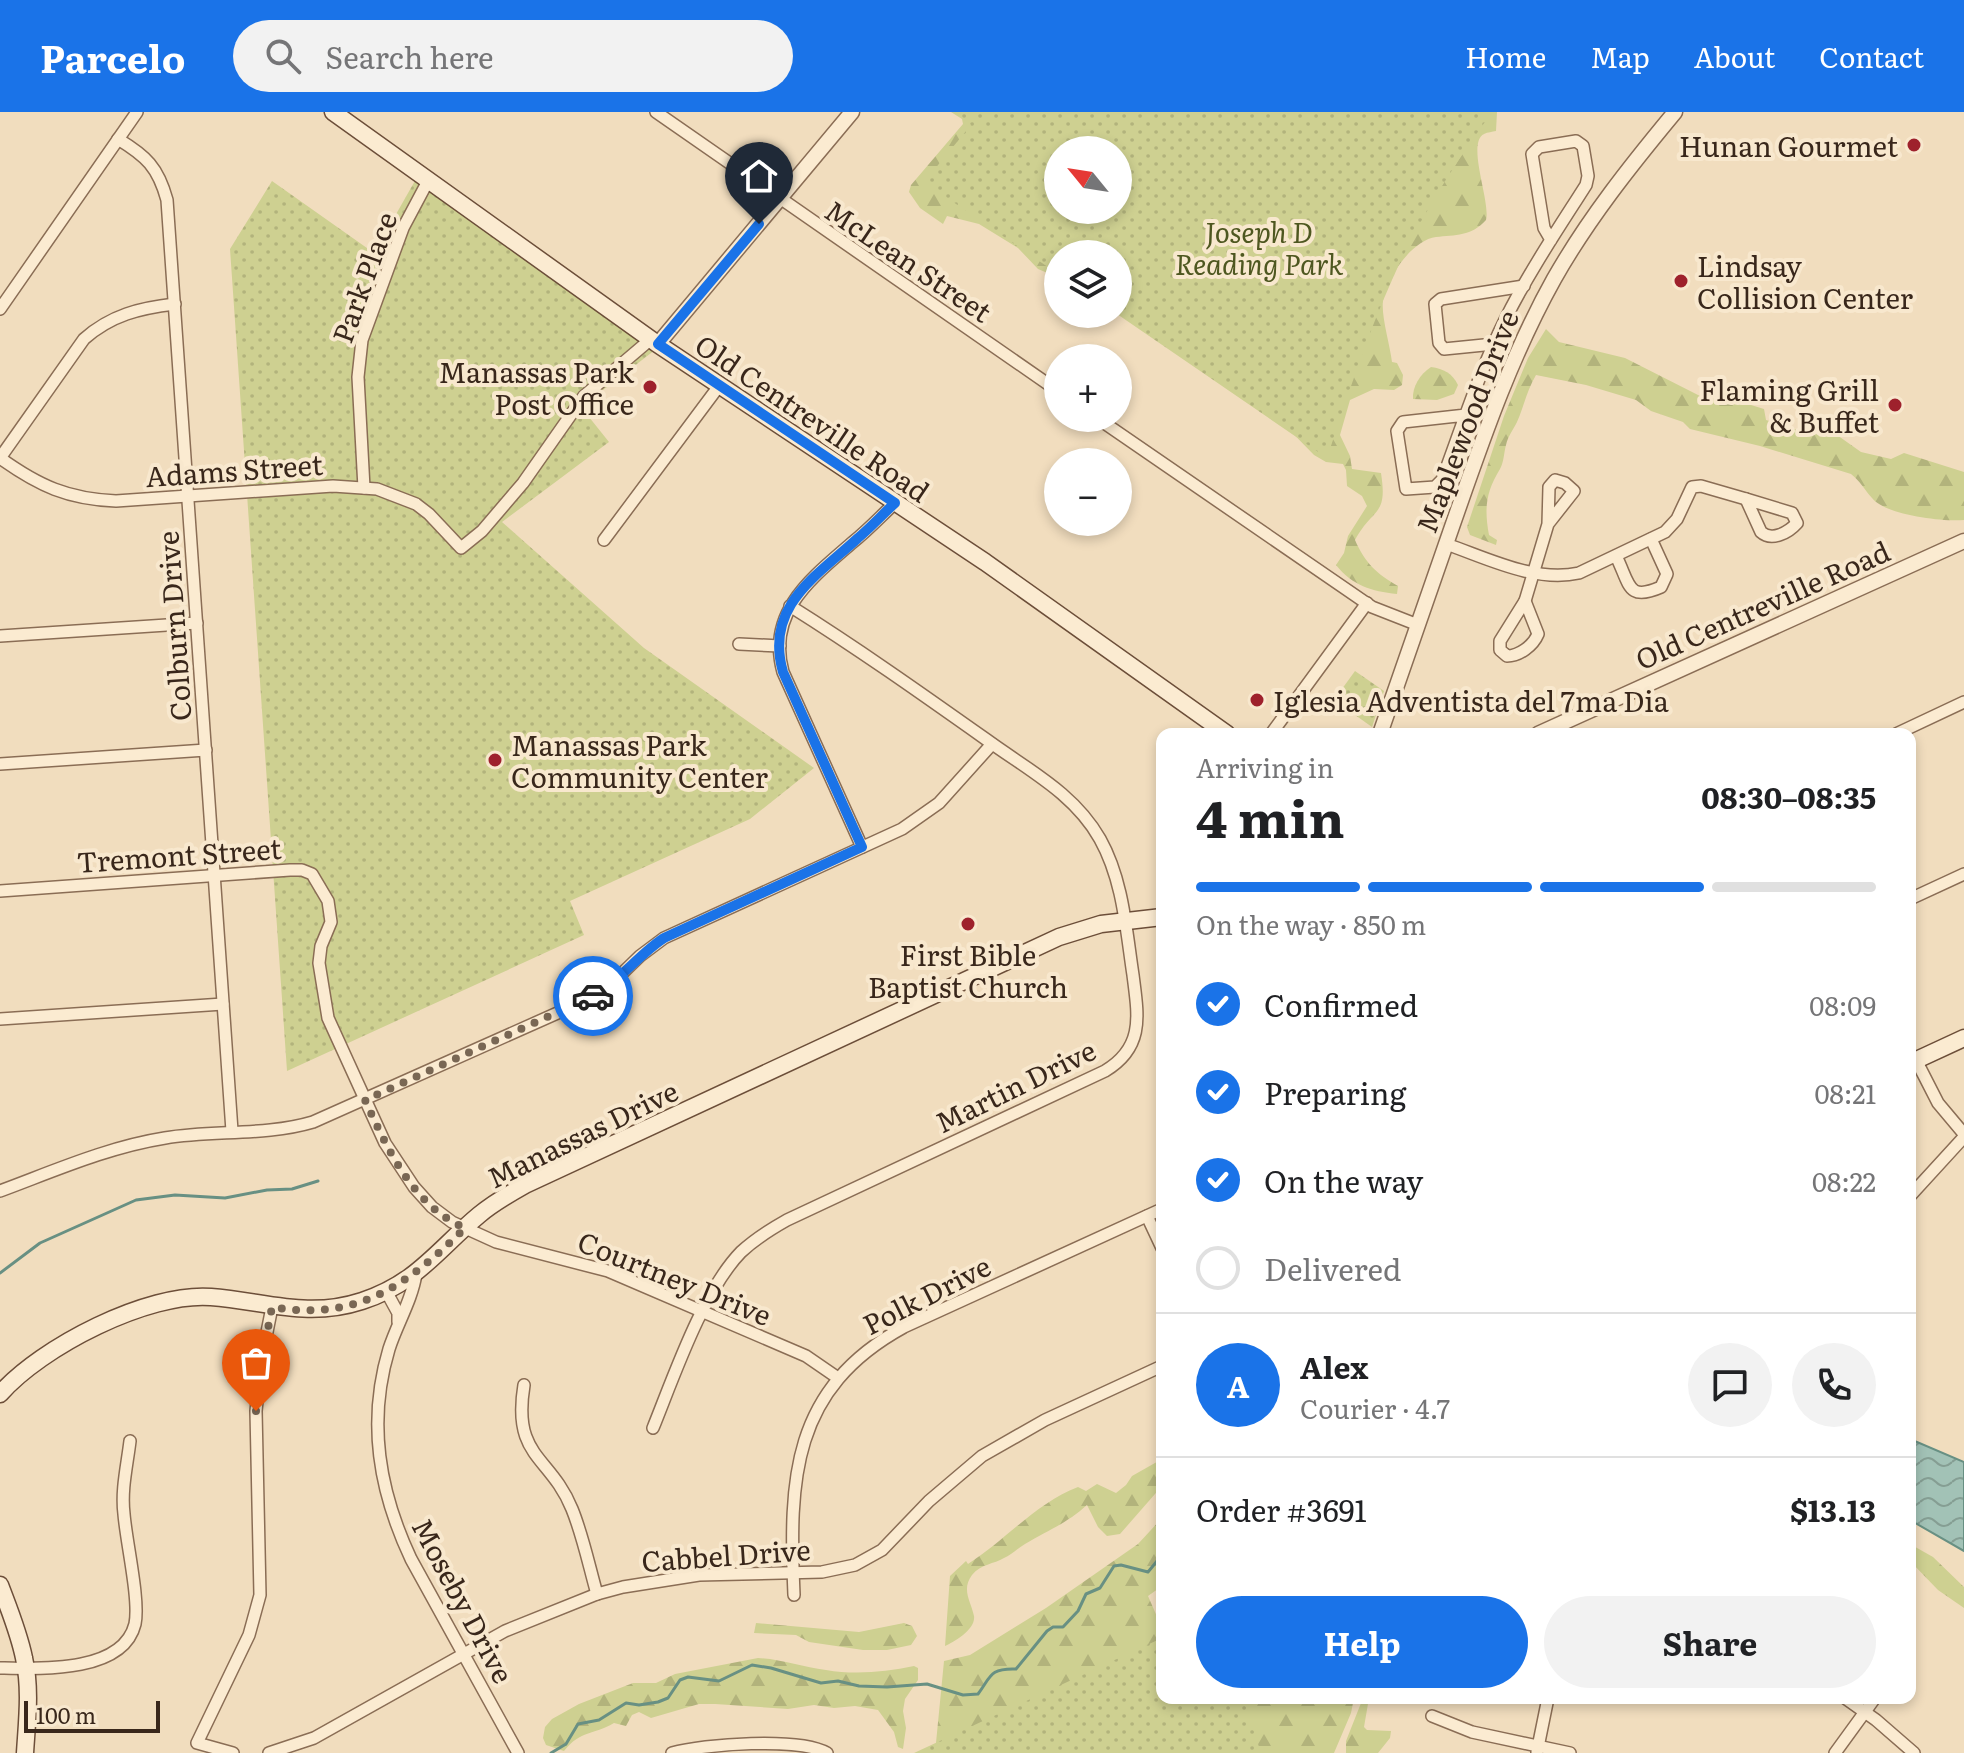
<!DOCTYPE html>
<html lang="en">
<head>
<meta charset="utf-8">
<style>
  body { margin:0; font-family:Literata,serif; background:#f2f2f2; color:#202124; height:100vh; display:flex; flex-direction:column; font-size:30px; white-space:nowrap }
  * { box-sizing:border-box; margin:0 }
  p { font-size:26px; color:#757577 }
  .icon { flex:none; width:44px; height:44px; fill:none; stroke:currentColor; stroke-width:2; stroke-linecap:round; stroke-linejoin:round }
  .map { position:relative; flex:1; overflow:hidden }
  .sheet { position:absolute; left:1156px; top:616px; width:760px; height:976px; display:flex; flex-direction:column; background:#fff; border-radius:16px; box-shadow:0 4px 12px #0003 }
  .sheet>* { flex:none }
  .needle { width:52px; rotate:300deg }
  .buttons { position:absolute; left:1044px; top:24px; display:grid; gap:16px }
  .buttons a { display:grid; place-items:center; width:88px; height:88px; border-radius:50%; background:#fff; box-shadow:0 4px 12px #0003; font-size:40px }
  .scale { position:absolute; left:24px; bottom:20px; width:136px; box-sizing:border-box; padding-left:8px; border:4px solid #39271b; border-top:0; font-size:22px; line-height:28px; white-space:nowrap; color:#39271b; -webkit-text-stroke:6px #f8e8ce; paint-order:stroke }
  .pin { position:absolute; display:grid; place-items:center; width:68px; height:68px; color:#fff; margin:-82px -34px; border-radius:50% 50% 50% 0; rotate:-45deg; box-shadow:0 0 8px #0007 }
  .pin .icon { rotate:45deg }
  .courier { position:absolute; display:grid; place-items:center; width:80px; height:80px; margin:-40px; border:6px solid #1a73e8; border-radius:50%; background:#fff; color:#222; box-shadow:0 2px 10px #0007 }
  .overview em { font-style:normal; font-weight:700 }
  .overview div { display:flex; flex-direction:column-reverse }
  .overview { display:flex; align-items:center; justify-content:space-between; height:136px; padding:0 40px }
  h1 { font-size:52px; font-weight:700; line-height:60px }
  .bar { display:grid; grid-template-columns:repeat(4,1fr); gap:12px 8px; align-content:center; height:96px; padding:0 40px }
  .bar i { height:10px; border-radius:6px; background:#e0e0e0 }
  .bar .active { background:#1a73e8 }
  .bar p { grid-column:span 4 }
  .line { display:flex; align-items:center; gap:20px; padding:0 40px; border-top:2px solid #e0e0e0 }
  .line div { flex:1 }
  .round { display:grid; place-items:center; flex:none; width:84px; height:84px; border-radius:42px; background:#f2f2f2 }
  ol { padding:0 40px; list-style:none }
  li { display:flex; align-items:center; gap:24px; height:88px }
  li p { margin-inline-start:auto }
  li .icon { padding:8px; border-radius:50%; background:#1a73e8; color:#fff; stroke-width:4 }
  li:last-child { color:#757577 }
  li i { width:44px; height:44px; border:4px solid #e0e0e0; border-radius:50% }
  .button { display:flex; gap:16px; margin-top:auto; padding:16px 40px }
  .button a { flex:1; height:92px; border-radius:48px; background:#1a73e8; color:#fff; font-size:32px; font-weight:700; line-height:92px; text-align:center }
  .button a+a { background:#f2f2f2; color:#202124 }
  header { display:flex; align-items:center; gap:48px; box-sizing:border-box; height:112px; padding:0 40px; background:#1a73e8; color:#fff }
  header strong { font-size:38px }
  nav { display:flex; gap:44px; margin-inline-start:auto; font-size:28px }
  .search { width:560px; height:72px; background:#f2f2f2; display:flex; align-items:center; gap:20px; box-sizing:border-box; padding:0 28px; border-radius:44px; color:#757577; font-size:30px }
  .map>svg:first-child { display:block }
  .forest { fill:url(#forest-firs) }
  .park { fill:url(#park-dots); fill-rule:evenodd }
  .water { fill:url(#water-waves); stroke:#689083; stroke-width:2 }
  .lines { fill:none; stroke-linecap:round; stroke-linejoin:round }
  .stream { stroke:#689083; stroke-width:3 }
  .minor-casing { stroke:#8a6d55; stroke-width:14 }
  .tertiary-casing { stroke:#8a6d55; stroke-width:17 }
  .secondary-casing { stroke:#6c4e39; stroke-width:19 }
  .minor { stroke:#fbebd1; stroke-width:11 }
  .tertiary { stroke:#fbebd1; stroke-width:14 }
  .secondary { stroke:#fbebd1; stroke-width:16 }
  .done { stroke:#796754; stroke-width:8; stroke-dasharray:0 14.4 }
  .route { stroke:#1a73e8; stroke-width:10 }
  .poi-dot { fill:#9e212c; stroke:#f8e8ce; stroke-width:3 }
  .labels { text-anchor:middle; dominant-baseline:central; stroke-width:8; stroke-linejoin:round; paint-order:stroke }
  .poi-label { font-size:28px; fill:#39271b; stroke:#f8e8ce; text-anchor:end }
  .park-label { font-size:28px; font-style:italic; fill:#4e5720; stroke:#f8e8ce }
  .street-label { font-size:28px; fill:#39271b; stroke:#f8e8ce }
</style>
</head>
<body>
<header>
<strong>Parcelo</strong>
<div class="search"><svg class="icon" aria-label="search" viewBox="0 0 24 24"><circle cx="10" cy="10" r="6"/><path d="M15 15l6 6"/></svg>Search here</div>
<nav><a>Home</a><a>Map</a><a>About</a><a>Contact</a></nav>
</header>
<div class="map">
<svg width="1964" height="1641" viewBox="0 0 1964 1641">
  <defs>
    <pattern id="forest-firs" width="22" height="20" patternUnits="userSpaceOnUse" patternTransform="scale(2)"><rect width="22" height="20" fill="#ced091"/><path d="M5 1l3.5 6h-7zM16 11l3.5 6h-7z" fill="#b2b37c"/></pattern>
    <pattern id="park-dots" width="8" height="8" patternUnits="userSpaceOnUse" patternTransform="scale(2)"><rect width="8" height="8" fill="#ced091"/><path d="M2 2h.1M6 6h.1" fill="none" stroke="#b2b37c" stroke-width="1.8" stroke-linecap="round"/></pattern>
    <pattern id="water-waves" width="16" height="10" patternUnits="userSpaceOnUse" patternTransform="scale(2)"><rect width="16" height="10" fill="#a2c2b6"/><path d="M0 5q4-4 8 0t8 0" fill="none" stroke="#859e93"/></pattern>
  </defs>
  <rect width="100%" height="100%" fill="#f1ddbe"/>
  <!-- forest -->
  <g class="forest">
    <path d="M951 0H973L1058 38V98H1118L1468 0H1497L1496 19C1492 20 1488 20 1484 22 1466 31 1491 90 1486 108 1472 124 1455 123 1436 125 1412 128 1386 166 1383 189 1381 204 1390 233 1392 250L1397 251 1403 263 1402 273 1394 278 1374 277 1350 288 1340 323 1350 344 1352 357 1381 361C1388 405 1373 395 1355 428 1365 451 1377 462 1398 474L1397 482C1371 479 1353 474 1336 453L1344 441 1348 424 1367 394 1362 384 1347 374 1346 358 1343 352 1326 350 1314 343 1118 142H1058V178L1057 165 1038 157 1018 136 979 112 947 104 943 112 920 96 909 80 911 73 963 12 962 7Z"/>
    <path d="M1546 217 1559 230 1625 246 1700 284H1722L1764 297 1766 308 1811 322 1837 323 1861 340 1891 347 1904 341 1964 360V408C1943 410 1885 403 1872 386 1864 377 1860 369 1851 362L1760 334 1690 317 1683 310 1651 299 1636 288 1586 273 1536 263C1527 278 1524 294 1517 310 1513 318 1508 324 1506 333 1504 340 1504 350 1500 357 1486 380 1484 396 1489 423L1497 428 1496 433 1470 423 1467 415 1504 304 1528 246Z"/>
    <path d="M1431 255C1444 257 1452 261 1458 273L1454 282 1437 288 1413 287C1412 275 1420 262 1431 255Z"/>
    <path d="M1162 1347V1374L1120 1422 1107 1424 1098 1415 1087 1393C1066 1412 1048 1418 1025 1432 1018 1436 1011 1443 1004 1446 994 1452 981 1452 972 1463 961 1478 971 1489 974 1504 976 1517 954 1530 945 1534L950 1464 966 1449 968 1452C1006 1428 1036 1391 1078 1375L1086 1379 1097 1372 1116 1381 1126 1373 1132 1364Z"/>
    <polygon points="1162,1406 1162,1474 1148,1484 1162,1516 1162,1586 1354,1586 1351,1601 1334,1641 935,1641 944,1549 970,1543 1046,1496 1138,1432"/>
    <polygon points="1910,1432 1933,1445 1964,1475 1964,1496 1938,1478 1910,1449"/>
    <polygon points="756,1511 859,1520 904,1511 912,1514 917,1524 911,1533 887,1538 863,1538 809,1530 796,1523 754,1521"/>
    <path d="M758 1546C781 1547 803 1555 826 1558 855 1563 885 1560 914 1554L918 1556V1568L905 1587 903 1599 906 1616 903 1637 898 1635 894 1620 878 1598 855 1594 834 1596 814 1593 788 1597 715 1592H699L651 1606 639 1600 632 1603 626 1614 614 1611C592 1624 582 1617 564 1639L546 1633 543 1626 545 1615 552 1607 579 1592 633 1571H656L675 1562Z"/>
    <polygon points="1363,1586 1369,1586 1364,1615 1367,1618 1391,1619 1390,1626 1378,1641 1346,1641 1346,1629"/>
  </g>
  <!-- park -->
  <g class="park">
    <path d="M957 0H1492C1454 53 1418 108 1392 168 1366 226 1347 286 1327 346L1117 202 1118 142H1058V162L924 70 971 13ZM1058 38H1118V98H1058Z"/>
    <polygon points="416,67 655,238 581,295 609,330 502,410 644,536 814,656 750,707 570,789 584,823 287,959 230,137 272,69 374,141"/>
    <polygon points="1355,559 1384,579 1372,615 1334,588"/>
    <polygon points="1162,1526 1162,1586 1243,1586 1261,1641 914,1641"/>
  </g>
  <!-- water -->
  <polygon class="water" points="1910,1327 1964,1350 1964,1439 1910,1408"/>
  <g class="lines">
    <!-- stream -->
    <g class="stream">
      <polyline points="0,1161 40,1131 136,1088 175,1083 225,1086 267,1078 292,1077 318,1069"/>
      <path d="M551 1641 566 1632 578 1612 599 1608 626 1591 639 1593 658 1590 668 1586 680 1568 688 1565 719 1569 752 1553 771 1556 821 1571 838 1569 859 1574 887 1575 927 1572 963 1583 978 1582C991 1565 989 1556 1016 1557L1047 1519 1053 1515H1063L1078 1499 1086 1482 1100 1476 1114 1454 1121 1453 1148 1460 1162 1443"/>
    </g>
    <!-- minor casing -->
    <g class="minor-casing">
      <g id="minor">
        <polyline points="656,0 1058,279"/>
        <path d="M118 27C146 44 158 55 167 88L232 1019"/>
        <polyline points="0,197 137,0"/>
        <polyline points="1494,232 1444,237 1439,231 1435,192 1441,187 1524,174"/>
        <path d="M1466 303 1403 310 1397 319 1406 377 1435 375 1442 368C1462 314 1480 258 1506 206 1529 160 1558 117 1586 73L1588 64 1583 34 1576 29 1539 35 1532 42 1544 116 1551 128"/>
        <polyline points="1097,306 1372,495 1418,513"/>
        <path d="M0 346C39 374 68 387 116 389L333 374 377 377 416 392 429 402 461 436 482 419 523 371 584 284 651 227"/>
        <path d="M0 346 84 227C111 203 140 196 175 192"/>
        <polyline points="364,376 358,265 362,228 403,116 428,69"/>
        <path d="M1746 387 1792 401 1797 411C1789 420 1772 430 1761 420Z"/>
        <polyline points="604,428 719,274"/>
        <path d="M1446 432C1487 446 1535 471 1579 461L1665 420 1677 407 1692 375 1701 374 1746 387"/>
        <path d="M1616 444C1630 472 1627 490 1661 475L1667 462 1651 427"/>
        <polyline points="1525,489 1548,412 1549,375 1555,368 1565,371 1574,379 1548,412"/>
        <path d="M1525 489 1538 522C1533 534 1519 544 1507 544L1500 538V529Z"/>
        <polyline points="0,524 197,511"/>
        <polyline points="739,532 780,534"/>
        <polyline points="1271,622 1367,491"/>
        <polyline points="1896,622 1964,590"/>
        <polyline points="0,652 206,638"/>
        <path d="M862 735 783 560C766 499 813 465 853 430 868 418 881 404 895 391"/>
        <polyline points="0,779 290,758 302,758 312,762 328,789 331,810 321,834 319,851 328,906 385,1031 414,1075 432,1095 452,1110 496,1130 608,1159 806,1244 838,1266"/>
        <polyline points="1910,787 1964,762"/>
        <polyline points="0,907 223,892"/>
        <polyline points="1916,948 1938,991 1964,1022"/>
        <path d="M0 1079C54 1059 108 1035 165 1026 214 1018 266 1024 313 1010L580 891 607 876 640 844 664 826 902 717 939 691 992 632"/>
        <polyline points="1910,1084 1964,1025"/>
        <polyline points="1147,1104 1162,1136"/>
        <path d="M416 1162C412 1188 397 1212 389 1237 367 1310 379 1379 411 1447L518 1641"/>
        <polyline points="386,1179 398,1201 398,1210"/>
        <path d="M524 1273C512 1346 550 1343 572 1397 583 1424 589 1454 597 1482"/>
        <path d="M653 1316C674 1264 703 1179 741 1140 755 1127 771 1117 787 1108L1105 959C1145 935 1138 903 1133 863 1126 817 1123 768 1100 727 1074 681 1028 658 987 628 922 582 857 536 790 494"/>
        <path d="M794 1483C789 1367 791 1277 904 1215L1162 1097"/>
        <path d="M0 1556C40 1557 123 1561 135 1512 140 1488 126 1429 124 1402 121 1378 127 1354 130 1329"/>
        <polyline points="1845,1586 1876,1608 1914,1641"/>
        <polyline points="1432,1604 1472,1620 1570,1641"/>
        <polyline points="1537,1640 1548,1586"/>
        <polyline points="233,1641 197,1631 249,1523 260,1483 256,1299 261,1250 272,1195"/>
        <polyline points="269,1641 314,1626 505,1519 597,1482 623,1475 699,1463 822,1460 855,1453 882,1438 929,1389 982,1344 1045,1308 1162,1254"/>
        <path d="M672 1641C704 1632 799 1625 827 1641"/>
        <polyline points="1835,1641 1875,1586"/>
      </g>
    </g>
    <!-- tertiary casing -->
    <g class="tertiary-casing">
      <g id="tertiary">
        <polyline points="658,232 852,0"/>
        <path d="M1380 622C1404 551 1429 480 1454 409 1483 326 1511 244 1554 167 1588 107 1631 53 1675 0"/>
        <polyline points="1538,622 1964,429"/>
      </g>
    </g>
    <!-- secondary casing -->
    <g class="secondary-casing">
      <g id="secondary">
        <polyline points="333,0 656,231 985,450 1227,622"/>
        <polyline points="1910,951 1964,926"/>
        <path d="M0 1282C41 1235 148 1180 211 1185 265 1189 307 1207 362 1189 417 1171 437 1138 479 1103 493 1091 509 1082 525 1073L1059 825 1101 812 1162 805"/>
        <path d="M0 1473C9 1497 19 1521 24 1546 31 1577 27 1609 25 1641"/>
      </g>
    </g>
    <!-- minor -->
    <use href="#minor" class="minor"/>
    <!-- tertiary -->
    <use href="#tertiary" class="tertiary"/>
    <!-- secondary -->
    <use href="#secondary" class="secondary"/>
  </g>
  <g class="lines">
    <!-- done -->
    <path class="done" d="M256 1299 257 1275 272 1195C358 1210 407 1173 465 1116 413 1094 387 1036 365 988L593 884"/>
    <!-- route -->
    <path class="route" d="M593 884C620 869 638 843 664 826L862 735 783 560C764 494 817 464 858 426 871 415 883 402 895 391L658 232 759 112"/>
  </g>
  <!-- markers -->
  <g class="poi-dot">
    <circle cx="1914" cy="33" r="8"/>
    <circle cx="1681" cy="169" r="8"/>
    <circle cx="650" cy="275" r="8"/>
    <circle cx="1895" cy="293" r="8"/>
    <circle cx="1257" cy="588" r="8"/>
    <circle cx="495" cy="648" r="8"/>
    <circle cx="968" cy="812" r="8"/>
  </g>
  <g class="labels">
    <!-- poi labels -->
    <g class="poi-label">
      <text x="1898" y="33">Hunan Gourmet</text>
      <text x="1697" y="153" text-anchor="start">Lindsay<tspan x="1697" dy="32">Collision Center</tspan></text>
      <text x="634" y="259">Manassas Park<tspan x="634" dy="32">Post Office</tspan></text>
      <text x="1879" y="277">Flaming Grill<tspan x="1879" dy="32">&amp; Buffet</tspan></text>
      <text x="1273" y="588" text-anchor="start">Iglesia Adventista del 7ma Dia</text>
      <text x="511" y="632" text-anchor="start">Manassas Park<tspan x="511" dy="32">Community Center</tspan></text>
      <text x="968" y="842" text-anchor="middle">First Bible<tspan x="968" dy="32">Baptist Church</tspan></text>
    </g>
    <!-- park labels -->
    <g class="park-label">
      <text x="1259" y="119">Joseph D<tspan x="1259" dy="32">Reading Park</tspan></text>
    </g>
    <!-- street labels -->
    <g class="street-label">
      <text transform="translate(909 148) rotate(34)">McLean Street</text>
      <text transform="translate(363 165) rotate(-70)">Park Place</text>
      <text transform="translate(813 305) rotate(34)">Old Centreville Road</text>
      <text transform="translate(1466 309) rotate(-69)">Maplewood Drive</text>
      <text transform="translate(234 357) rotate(-4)">Adams Street</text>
      <text transform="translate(1762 492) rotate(-24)">Old Centreville Road</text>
      <text transform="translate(173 514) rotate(-94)">Colburn Drive</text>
      <text transform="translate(179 742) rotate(-4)">Tremont Street</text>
      <text transform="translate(1015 973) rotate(-26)">Martin Drive</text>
      <text transform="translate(582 1021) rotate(-26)">Manassas Drive</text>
      <text transform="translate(675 1165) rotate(22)">Courtney Drive</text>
      <text transform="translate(926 1182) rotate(-27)">Polk Drive</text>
      <text transform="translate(726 1442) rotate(-4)">Cabbel Drive</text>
      <text transform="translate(464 1488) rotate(62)">Moseby Drive</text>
    </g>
  </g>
</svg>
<div class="buttons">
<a><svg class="needle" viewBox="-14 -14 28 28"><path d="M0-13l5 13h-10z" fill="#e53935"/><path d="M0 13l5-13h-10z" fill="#757577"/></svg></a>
<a><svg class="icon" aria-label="layers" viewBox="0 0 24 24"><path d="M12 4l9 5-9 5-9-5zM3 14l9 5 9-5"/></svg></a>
<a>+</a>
<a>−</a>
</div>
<div class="scale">100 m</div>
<div class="pin" style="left:256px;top:1299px;background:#ea580c"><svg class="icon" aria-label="bag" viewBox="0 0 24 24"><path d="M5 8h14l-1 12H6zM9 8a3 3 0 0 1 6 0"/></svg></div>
<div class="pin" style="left:759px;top:112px;background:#1f2937"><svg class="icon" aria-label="home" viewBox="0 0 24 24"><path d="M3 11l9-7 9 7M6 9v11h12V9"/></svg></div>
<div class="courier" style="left:593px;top:884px"><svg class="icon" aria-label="car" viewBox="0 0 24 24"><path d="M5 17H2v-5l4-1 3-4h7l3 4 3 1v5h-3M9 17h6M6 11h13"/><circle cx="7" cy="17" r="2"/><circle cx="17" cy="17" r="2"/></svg></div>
<section class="sheet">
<div class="overview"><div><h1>4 min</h1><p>Arriving in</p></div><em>08:30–08:35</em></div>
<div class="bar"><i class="active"></i><i class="active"></i><i class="active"></i><i></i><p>On the way · 850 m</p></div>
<ol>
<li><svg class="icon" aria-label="check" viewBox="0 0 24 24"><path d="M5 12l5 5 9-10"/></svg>Confirmed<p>08:09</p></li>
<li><svg class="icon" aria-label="check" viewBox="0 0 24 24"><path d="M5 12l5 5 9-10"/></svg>Preparing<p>08:21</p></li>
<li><svg class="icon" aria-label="check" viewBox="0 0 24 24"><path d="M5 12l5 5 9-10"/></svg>On the way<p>08:22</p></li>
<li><i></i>Delivered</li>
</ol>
<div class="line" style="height:144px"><b class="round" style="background:#1a73e8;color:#fff">A</b><div><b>Alex</b><p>Courier · 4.7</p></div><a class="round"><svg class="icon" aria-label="chat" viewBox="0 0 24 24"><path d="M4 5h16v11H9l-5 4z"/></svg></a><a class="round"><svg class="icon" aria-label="phone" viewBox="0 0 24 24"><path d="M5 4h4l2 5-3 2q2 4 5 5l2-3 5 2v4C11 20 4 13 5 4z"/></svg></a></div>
<div class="line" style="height:104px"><div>Order #3691</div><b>$13.13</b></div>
<div class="button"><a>Help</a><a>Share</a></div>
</section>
</div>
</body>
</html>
